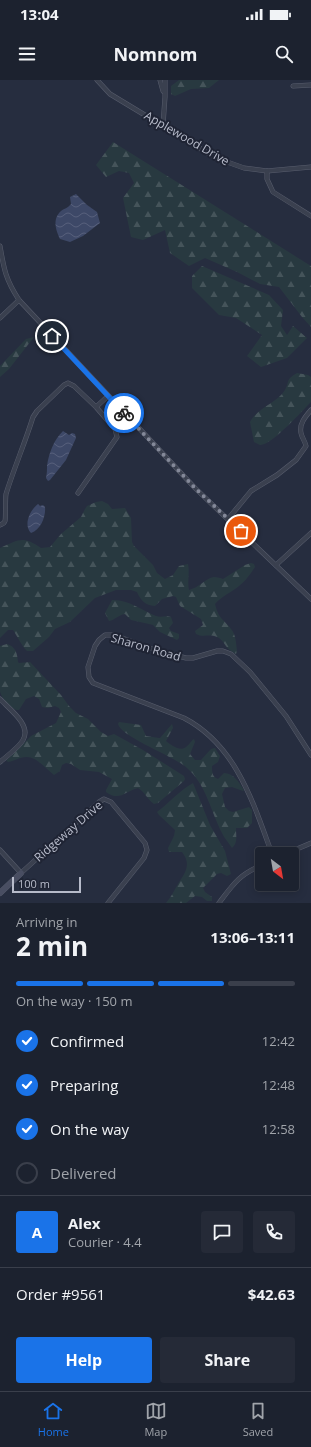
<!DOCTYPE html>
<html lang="en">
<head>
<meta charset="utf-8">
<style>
  body { margin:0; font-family:"Open Sans",sans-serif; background:#252a37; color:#f1f3f6; height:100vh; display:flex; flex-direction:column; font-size:15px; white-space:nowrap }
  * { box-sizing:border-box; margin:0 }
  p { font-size:13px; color:#a0a4aa }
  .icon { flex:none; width:22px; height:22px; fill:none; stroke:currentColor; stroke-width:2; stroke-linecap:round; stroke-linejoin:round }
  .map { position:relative; height:823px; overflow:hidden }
  .panel { display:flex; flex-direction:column; background:#1c222f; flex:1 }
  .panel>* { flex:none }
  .needle { width:26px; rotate:149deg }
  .controls { position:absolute; left:255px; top:767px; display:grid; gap:8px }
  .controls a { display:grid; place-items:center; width:44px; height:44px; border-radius:4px; background:#1c222f; box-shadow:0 2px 10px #0003,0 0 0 1px #3a3f4b; font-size:20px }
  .scale { position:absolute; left:12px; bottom:10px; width:69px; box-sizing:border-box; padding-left:4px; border:2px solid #b7bbca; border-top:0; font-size:11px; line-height:14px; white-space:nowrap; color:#b7bbca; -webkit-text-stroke:3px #1f2434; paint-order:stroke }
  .pin { position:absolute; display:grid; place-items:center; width:34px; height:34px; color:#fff; margin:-17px; border:2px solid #fff; border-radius:50%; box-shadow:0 1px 4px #0007 }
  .courier { position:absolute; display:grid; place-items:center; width:40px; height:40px; margin:-20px; border:3px solid #1a73e8; border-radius:50%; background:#fff; color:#222; box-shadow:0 1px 5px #0007 }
  .head em { font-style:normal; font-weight:700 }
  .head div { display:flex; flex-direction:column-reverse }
  .head { display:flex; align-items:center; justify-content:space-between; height:68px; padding:0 16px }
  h1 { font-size:26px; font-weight:700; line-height:30px }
  .bar { display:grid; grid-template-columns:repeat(4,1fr); gap:6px 4px; align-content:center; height:48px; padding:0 16px }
  .bar i { height:5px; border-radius:3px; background:#3a3f4b }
  .bar .on { background:#1a73e8 }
  .bar p { grid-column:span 4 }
  .line { display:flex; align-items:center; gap:10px; padding:0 16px; border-top:1px solid #3a3f4b }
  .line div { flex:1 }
  .round { display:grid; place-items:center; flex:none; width:42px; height:42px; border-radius:4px; background:#252a37 }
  ol { padding:0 16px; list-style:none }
  li { display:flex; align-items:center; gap:12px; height:44px }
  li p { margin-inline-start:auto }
  li .icon { padding:4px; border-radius:50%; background:#1a73e8; color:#fff; stroke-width:4 }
  li:last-child { color:#a0a4aa }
  li i { width:22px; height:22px; border:2px solid #3a3f4b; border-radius:50% }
  .primary-button { display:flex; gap:8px; margin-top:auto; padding:8px 16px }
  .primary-button a { flex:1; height:46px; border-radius:4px; background:#1a73e8; color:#fff; font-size:16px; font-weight:700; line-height:46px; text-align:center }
  .primary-button a+a { background:#252a37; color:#f1f3f6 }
  .status { display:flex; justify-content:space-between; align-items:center; height:28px; padding:0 20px; background:#1c222f; direction:ltr }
  .status svg { height:11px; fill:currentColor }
  header { display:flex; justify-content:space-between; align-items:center; height:52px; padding:0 16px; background:#1c222f; font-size:18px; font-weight:700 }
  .tabs { display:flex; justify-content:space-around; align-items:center; height:56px; border-top:1px solid #3a3f4b; background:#1c222f; font-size:11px; color:#a0a4aa }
  .tabs a { display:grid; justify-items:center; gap:2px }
  .tabs .on { color:#1a73e8 }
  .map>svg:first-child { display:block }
  .forest { fill:url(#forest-firs) }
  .water { fill:url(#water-waves) }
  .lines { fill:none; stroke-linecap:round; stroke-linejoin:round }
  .street-casing { stroke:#585d6d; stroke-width:5 }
  .secondary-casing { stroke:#585d6d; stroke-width:6 }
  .street { stroke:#3a404f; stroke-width:4 }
  .secondary { stroke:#494e62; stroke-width:5.5 }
  .done { stroke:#848999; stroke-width:4; stroke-dasharray:0 7.2 }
  .route { stroke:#1a73e8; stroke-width:5 }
  .labels { text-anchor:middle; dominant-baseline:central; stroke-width:4; stroke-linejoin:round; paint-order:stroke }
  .street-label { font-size:12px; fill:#b7bbca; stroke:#1f2434 }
</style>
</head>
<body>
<div class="status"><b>13:04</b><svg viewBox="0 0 49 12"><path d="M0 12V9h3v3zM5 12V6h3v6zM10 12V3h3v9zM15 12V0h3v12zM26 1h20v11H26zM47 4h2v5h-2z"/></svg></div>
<header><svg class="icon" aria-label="menu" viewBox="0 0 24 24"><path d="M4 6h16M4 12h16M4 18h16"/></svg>Nomnom<svg class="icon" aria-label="search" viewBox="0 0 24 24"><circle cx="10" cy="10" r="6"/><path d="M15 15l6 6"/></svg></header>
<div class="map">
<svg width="311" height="823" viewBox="0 0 311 823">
  <defs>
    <pattern id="forest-firs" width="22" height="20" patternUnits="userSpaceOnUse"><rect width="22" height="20" fill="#283940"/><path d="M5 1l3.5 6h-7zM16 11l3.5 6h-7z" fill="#45545a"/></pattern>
    <pattern id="water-waves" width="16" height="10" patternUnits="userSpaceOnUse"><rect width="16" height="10" fill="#3d4867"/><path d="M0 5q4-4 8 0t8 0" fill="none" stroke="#57607b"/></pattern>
  </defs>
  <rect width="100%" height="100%" fill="#262d3f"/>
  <!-- forest -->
  <g class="forest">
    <polygon points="179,0 219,0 209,8 191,9 175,16 171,14 171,6"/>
    <polygon points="113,62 311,186 311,247 302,237 279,207 260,204 237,192 205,178 189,186 170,173 165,150 143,160 131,157 123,118 134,103 129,93 119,91 106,97 96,85"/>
    <polygon points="202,186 269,215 283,230 281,246 287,255 293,246 307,258 287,278 261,287 247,276 262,255 236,238 219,235 192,208 192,196"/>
    <polygon points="34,257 9,289 0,297 0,286 26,259"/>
    <path d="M297 293 308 295 311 297V322C303 330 271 366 260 365 258 364 256 363 254 362L250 342C258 327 276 324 285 310 290 301 285 300 297 293Z"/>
    <path d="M102 421 108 424 112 429 125 428 131 438 132 462 134 466 153 485 157 493 165 499 173 495 179 486 188 484C190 493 187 501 189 510 198 508 208 497 214 497 217 497 221 498 223 499L245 485 251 483 254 484 255 487C249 496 244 503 235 509 228 514 221 517 215 524 219 540 223 538 231 549 236 555 236 563 237 571L236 574C225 569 226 563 219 558 211 553 203 558 196 554L195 551 203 545 201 539 180 526 176 517 173 516 162 519 155 526C145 525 141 521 137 512L131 510H116L95 518 70 542 55 549 49 557 33 571H27C21 565 18 557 13 550H8L0 558V468C19 460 22 455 41 468L50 467 61 454 81 437 85 429 87 426 96 422Z"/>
    <path d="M112 520C127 519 142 530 156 536 161 538 166 535 171 537L173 543 169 548 171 551 179 554V558L177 560 160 552 153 545 149 544 131 540 125 534C118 535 115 540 109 541L105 533Z"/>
    <path d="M7 564C16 567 17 573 18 582L19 583 30 582 61 615 69 626 76 633 88 639 101 652 108 656 114 654 143 670 184 696 185 699 184 701 158 723 154 724C147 719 145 712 138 708 125 711 120 722 106 712V710L112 699 99 692 80 690 71 684 66 683 62 685 60 691 54 695C46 689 36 676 26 677 19 677 15 681 8 682L6 680 8 679 31 656 56 643 61 632 59 628 55 626 48 628 42 627 39 619 34 616 26 619 19 630C12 631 1 618 0 611 0 600 0 579 0 566Z"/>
    <path d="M119 642 141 645 146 656 159 658H160L172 644 173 648 166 661C171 665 180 672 186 667 189 665 190 662 194 659L195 662 190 674 195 680H201L211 669 215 668 220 676 218 682 212 686C212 692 212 697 218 699L224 693C233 693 239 702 244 710L243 711 232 707 225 708 222 714 225 727 229 731 233 732 249 727 252 730V743L247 748H236C236 756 238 763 232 768 229 763 224 758 222 753 211 732 206 704 187 688 174 676 121 657 118 644Z"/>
    <path d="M193 703 210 745 225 771 231 794 227 796 221 793 217 794 203 808 205 812 212 817V821H207L202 817 195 816 186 823H166C171 817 174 811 178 804 185 793 192 785 182 772H169L168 768 174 756 175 750 159 735 157 732C169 723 180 710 193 703Z"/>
  </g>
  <!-- water -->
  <g class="water">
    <path d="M76 114 87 125 97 132 100 143 83 156 70 162 60 159C56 150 52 139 61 131 65 128 67 129 71 124L70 117Z"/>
    <path d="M63 351 69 355 72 353 75 354 76 358 66 380 50 400 48 401 46 398C47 393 47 390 47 386 49 372 54 360 63 351Z"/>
    <path d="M38 424 40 426 43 425 45 427C46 436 41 450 31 453 23 445 30 430 38 424Z"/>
  </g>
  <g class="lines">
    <!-- street casing -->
    <g class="street-casing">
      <g id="street">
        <polyline points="97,0 110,14 216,78 244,88 267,91 311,87"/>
        <polyline points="160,0 163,11"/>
        <polyline points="293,6 311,5"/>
        <polyline points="163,45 165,17 165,0"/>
        <polyline points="267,91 267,99 273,112 311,136"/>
        <path d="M0 166C4 190 6 200 19 220L195 408 311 519"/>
        <polyline points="0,238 19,220"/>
        <polyline points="78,413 117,357 115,349 96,327"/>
        <path d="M228 439 251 411 277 395 296 380 306 366C305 361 302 358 301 353 299 344 305 337 311 330"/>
        <path d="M0 445C2 444 4 444 5 441 6 438 5 420 6 414 14 388 25 363 33 337L37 331 64 305 68 303 74 306 96 327 108 316"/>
        <polyline points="276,485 311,453"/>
        <path d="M0 619C9 629 32 645 23 660 20 666 6 677 0 682"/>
        <polyline points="0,770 21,793 99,722 104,719 111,722 145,763 147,770 144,778 108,823"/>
        <path d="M272 774C253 722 236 665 184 638L93 603 89 597 88 587 95 566 99 560 105 555H114L158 571 186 578H193L217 571H223L231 574 250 592 286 636 311 675"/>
        <polyline points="285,774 311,763"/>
        <path d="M219 823C234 803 239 795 262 785"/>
      </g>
    </g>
    <!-- secondary casing -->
    <g class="secondary-casing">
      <polyline id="secondary" points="0,813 21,793"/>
    </g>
    <!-- street -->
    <use href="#street" class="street"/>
    <!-- secondary -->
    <use href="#secondary" class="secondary"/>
  </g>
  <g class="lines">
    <!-- done -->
    <polyline class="done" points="124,333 195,408 241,451"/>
    <!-- route -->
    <polyline class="route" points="52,256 124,333"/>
  </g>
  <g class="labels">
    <!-- street labels -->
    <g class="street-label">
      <text transform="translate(187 58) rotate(30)">Applewood Drive</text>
      <text transform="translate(146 567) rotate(16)">Sharon Road</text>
      <text transform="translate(68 751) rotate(-41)">Ridgeway Drive</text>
    </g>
  </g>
</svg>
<div class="controls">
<a><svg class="needle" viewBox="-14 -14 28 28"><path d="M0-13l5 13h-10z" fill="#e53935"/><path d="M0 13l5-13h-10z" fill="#a0a4aa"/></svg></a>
</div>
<div class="scale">100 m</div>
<div class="pin" style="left:241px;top:451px;background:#ea580c"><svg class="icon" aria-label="bag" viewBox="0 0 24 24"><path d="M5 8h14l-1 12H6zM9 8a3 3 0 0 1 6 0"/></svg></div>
<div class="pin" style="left:52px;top:256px;background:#1f2937"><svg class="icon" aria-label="home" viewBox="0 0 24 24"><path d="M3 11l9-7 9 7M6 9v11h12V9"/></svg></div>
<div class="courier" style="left:124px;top:333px"><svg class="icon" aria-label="bike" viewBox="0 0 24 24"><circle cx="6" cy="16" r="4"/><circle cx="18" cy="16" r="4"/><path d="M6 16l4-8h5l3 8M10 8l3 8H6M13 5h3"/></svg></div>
</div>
<section class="panel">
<div class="head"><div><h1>2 min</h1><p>Arriving in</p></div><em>13:06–13:11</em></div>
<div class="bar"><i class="on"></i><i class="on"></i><i class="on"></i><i></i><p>On the way · 150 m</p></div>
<ol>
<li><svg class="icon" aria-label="check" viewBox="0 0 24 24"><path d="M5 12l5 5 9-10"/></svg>Confirmed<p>12:42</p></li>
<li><svg class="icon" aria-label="check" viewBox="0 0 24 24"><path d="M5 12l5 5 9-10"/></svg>Preparing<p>12:48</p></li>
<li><svg class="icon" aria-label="check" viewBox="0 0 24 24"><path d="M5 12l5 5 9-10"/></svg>On the way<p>12:58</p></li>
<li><i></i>Delivered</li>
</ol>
<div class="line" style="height:72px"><b class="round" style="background:#1a73e8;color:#fff">A</b><div><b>Alex</b><p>Courier · 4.4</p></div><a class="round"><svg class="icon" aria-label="chat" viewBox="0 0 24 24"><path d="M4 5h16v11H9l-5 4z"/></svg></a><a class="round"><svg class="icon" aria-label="phone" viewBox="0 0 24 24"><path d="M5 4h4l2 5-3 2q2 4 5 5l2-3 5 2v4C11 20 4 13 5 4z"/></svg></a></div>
<div class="line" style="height:52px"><div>Order #9561</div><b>$42.63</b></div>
<div class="primary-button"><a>Help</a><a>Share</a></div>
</section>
<nav class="tabs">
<a class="on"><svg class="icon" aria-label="home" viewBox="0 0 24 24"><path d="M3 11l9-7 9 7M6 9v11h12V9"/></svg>Home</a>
<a><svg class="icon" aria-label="map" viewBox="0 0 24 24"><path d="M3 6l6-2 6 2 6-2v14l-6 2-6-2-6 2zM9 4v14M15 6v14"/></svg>Map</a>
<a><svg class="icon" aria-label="saved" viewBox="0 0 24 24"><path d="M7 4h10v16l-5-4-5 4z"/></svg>Saved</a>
</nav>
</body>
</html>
